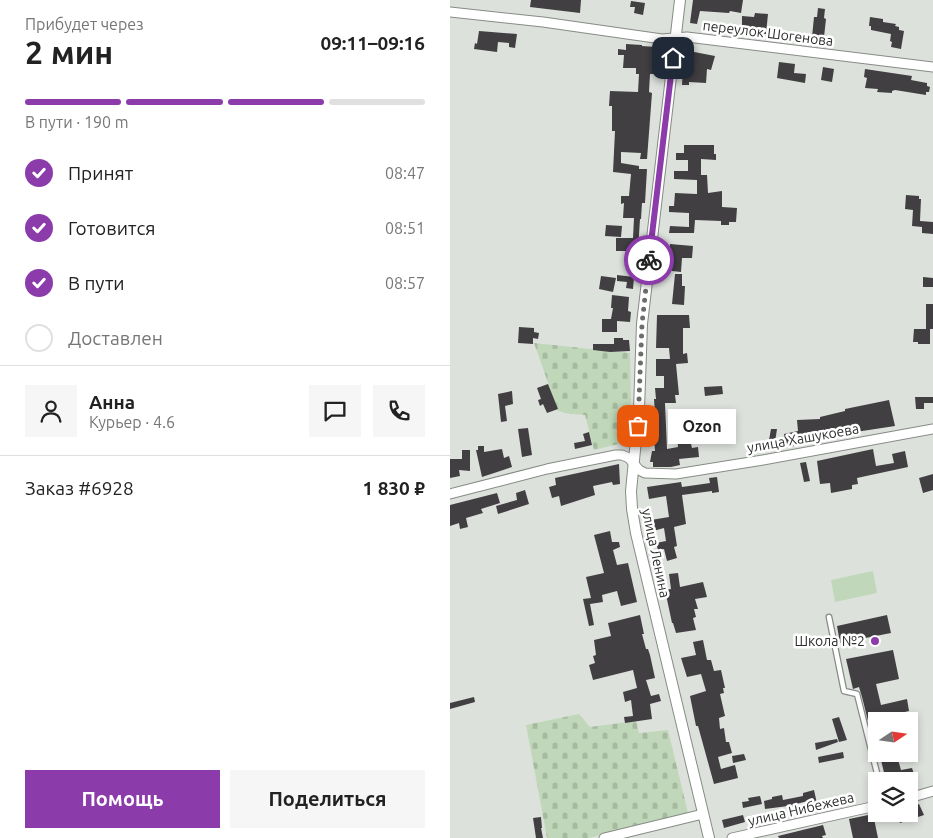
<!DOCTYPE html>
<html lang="ru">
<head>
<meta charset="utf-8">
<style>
  body { margin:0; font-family:Ubuntu,sans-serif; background:#f6f6f6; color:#222; height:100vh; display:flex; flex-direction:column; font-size:19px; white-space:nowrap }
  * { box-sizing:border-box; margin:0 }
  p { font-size:16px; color:#767676 }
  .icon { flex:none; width:28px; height:28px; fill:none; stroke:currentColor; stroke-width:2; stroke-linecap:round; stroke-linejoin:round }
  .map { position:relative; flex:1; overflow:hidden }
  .side { display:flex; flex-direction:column; background:#fff; width:450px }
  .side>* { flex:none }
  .needle { width:32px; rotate:77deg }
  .controls { position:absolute; left:418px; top:712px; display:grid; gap:10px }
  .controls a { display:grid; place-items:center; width:50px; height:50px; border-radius:0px; background:#fff; box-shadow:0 2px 8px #0003; font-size:25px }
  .pin { position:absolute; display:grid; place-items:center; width:42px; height:42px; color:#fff; margin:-21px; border-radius:10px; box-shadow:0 2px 8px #0006 }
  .courier { position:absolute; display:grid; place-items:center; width:50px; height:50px; margin:-25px; border:4px solid #8c3baa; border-radius:50%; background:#fff; color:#222; box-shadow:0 1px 6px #0007 }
  .bubble { position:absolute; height:35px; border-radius:0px; background:#fff; box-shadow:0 2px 8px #0003; font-size:16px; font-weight:600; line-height:35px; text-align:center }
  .summary em { font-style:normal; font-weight:600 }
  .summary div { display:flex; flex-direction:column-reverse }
  .summary { display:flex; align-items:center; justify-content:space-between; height:85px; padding:0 25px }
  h1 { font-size:32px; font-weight:600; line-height:38px }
  .bar { display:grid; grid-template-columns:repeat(4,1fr); gap:8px 5px; align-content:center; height:60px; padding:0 25px }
  .bar i { height:6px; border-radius:4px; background:#e0e0e0 }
  .bar .on { background:#8c3baa }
  .bar p { grid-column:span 4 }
  .line { display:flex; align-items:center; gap:12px; padding:0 25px; border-top:1px solid #e0e0e0 }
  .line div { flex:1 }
  .round { display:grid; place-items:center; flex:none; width:52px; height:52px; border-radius:0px; background:#f6f6f6 }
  ol { padding:0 25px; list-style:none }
  li { display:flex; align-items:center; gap:15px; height:55px }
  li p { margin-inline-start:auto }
  li .icon { padding:5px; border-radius:50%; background:#8c3baa; color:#fff; stroke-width:4 }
  li:last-child { color:#767676 }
  li i { width:28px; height:28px; border:2px solid #e0e0e0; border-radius:50% }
  .action { display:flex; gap:10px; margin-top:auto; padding:10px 25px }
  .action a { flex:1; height:58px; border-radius:0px; background:#8c3baa; color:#fff; font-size:20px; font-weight:600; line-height:58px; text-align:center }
  .action a+a { background:#f6f6f6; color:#222 }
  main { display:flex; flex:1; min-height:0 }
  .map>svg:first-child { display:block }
  .cemetery { fill:url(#cemetery-stones) }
  .park { fill:#c0d8b9 }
  .building { fill:#423f43 }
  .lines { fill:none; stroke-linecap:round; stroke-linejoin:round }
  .service-casing { stroke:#878b86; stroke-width:7 }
  .minor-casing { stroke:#878b86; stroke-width:11 }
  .tertiary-casing { stroke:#878b86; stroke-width:12 }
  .service { stroke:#fff; stroke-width:4.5 }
  .minor { stroke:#fff; stroke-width:9 }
  .tertiary { stroke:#fff; stroke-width:10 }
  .done { stroke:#6b6d6a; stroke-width:5; stroke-dasharray:0 9 }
  .route { stroke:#8c3baa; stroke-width:6 }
  .poi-dot { fill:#8c3baa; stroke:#fff; stroke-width:2 }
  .labels { text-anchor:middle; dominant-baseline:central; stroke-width:5; stroke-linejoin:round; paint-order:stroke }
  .street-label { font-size:14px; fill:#2d2f2d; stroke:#fff }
  .poi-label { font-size:14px; fill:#2d2f2d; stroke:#fff; text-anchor:end }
</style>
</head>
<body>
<main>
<section class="side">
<div class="summary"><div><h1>2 мин</h1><p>Прибудет через</p></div><em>09:11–09:16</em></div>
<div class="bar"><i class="on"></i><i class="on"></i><i class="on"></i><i></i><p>В пути · 190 m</p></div>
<ol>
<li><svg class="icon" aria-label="check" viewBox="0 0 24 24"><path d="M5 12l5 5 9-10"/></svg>Принят<p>08:47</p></li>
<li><svg class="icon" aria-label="check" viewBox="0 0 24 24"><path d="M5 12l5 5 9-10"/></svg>Готовится<p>08:51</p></li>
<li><svg class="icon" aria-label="check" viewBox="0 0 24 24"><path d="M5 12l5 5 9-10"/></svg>В пути<p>08:57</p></li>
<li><i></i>Доставлен</li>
</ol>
<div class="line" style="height:90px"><a class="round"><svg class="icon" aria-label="person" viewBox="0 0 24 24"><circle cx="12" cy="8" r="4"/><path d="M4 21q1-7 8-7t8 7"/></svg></a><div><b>Анна</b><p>Курьер · 4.6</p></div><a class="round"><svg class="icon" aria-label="chat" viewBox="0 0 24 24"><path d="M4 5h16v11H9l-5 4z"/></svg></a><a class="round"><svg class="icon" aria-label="phone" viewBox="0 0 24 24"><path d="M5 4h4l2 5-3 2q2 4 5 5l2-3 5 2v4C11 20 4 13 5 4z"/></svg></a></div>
<div class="line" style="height:65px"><div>Заказ #6928</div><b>1 830 ₽</b></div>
<div class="action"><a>Помощь</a><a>Поделиться</a></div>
</section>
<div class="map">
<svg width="483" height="838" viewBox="0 0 483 838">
  <defs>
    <pattern id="cemetery-stones" width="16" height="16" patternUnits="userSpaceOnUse" patternTransform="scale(1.25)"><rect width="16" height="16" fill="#c0d8b9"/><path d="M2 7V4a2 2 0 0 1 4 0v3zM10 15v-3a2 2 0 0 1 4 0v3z" fill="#a5ba9f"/></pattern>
  </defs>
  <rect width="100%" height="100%" fill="#dde1dc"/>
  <!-- cemetery -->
  <g class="cemetery">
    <polygon points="84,343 180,353 181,400 176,442 144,450 135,415 120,414 108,411"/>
    <polygon points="129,714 140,727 186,721 189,733 218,730 238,813 139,838 97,838 76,725"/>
  </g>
  <!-- park -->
  <polygon class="park" points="423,571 427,593 385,602 381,580"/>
  <!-- building -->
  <g class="building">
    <polygon points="81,0 131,0 130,13 80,7"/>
    <polygon points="243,0 293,0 291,13 280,11 279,13 250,11 247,24 240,23"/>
    <polygon points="181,1 195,3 193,15 184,13 185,7 180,7"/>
    <polygon points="368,8 375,9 374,18 376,19 374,37 368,36 368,38 362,37 364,17 367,17"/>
    <polygon points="305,13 318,14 316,34 292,32 292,16 304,17"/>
    <polygon points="420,17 433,19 433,22 446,24 445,26 449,27 449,30 454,31 451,49 441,47 442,42 440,41 441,34 421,30 421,26 419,26"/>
    <polygon points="29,31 67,34 65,48 59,47 59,43 48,42 47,52 24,49 25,43 27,44"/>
    <polygon points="176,44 192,45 192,46 206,47 205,58 203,58 204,74 200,74 199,92 202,93 197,159 190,159 191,153 171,152 171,163 189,166 189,169 197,169 195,203 192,203 191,219 190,219 188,251 166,251 166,238 183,238 184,218 173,218 174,203 171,204 171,196 179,196 181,174 163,172 165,131 162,131 162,106 159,106 160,91 188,92 189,74 186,74 186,68 173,68 174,55 168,55 168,49 176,50"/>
    <polygon points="234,50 265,56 261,70 257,69 256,83 239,82 239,85 232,85"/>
    <polygon points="329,62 345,64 344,73 356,74 355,83 327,78"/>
    <polygon points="373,67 384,69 382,82 371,80"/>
    <polygon points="415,69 462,76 461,80 477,83 477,86 480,87 479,92 476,92 476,95 445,90 442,91 442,93 427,92 428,89 415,88 417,78 414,77"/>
    <polygon points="234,145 264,145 264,154 266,154 266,160 251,159 251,175 257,175 258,193 272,191 272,207 287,208 286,222 279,222 279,225 271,225 271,221 245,220 244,233 219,233 220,226 239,227 239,213 219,212 219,206 224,206 225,193 247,194 247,180 224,179 224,171 238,171 238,160 226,160 226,153 234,153"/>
    <polygon points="456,195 469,196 469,199 471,199 470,221 483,222 483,234 472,233 472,227 462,226 463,210 455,209"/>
    <polygon points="156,225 172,226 171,237 155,236"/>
    <polygon points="220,244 243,246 242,258 232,258 231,272 213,270 215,256 219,257"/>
    <polygon points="225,274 232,274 232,286 235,286 234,305 222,304"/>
    <polygon points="167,275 184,277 183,289 176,288 177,282 167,281"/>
    <polygon points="151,276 166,278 163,292 149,289"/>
    <polygon points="473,277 483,278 483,287 473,287"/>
    <polygon points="162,295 179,297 178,311 181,312 180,322 167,321 167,332 152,332 152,319 161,319 163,308 161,308"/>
    <rect x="476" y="304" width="7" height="25"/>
    <polygon points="207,315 239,315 240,328 233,328 233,354 237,353 238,363 226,364 229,395 225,395 226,403 215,403 217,449 228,447 227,435 237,434 238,444 241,444 242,448 248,447 249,457 229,459 230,465 221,467 203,467 203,462 200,462 202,451 205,451 202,415 205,415 204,399 206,399 205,388 214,388 214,376 206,376 206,359 220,359 219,348 206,348"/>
    <polygon points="69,327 84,328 84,332 89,333 88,339 83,338 83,344 68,343"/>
    <polygon points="464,329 480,329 480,344 468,344 468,342 463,342"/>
    <polygon points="164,338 173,338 173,340 179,340 180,351 160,352 143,350 143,344 164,344"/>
    <polygon points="98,384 108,409 97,413 93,404 90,406 88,400 91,399 87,388"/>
    <polygon points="272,386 273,394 255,396 254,387"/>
    <polygon points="62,391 63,404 55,406 57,421 51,422 48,394"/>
    <polygon points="465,397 483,397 483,403 474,403 474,409 466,409"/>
    <polygon points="439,400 445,426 399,433 372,439 372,441 356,442 356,444 338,447 338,444 336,445 334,434 348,431 347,420 370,419 370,417 395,411 395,409"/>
    <polygon points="78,428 82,455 72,457 68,429"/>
    <polygon points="321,429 327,429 324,449 317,451"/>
    <polygon points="139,432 142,445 125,449 124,443 135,441 133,434"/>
    <polygon points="28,446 34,446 34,452 52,449 54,458 59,456 62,467 32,477 26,450 28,450"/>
    <polygon points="423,449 426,466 444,463 442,454 455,451 458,467 407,478 408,484 402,485 402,489 381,493 380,483 370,484 367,461"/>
    <polygon points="12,450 20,450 20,471 9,470 10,476 0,478 0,459 12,459"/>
    <polygon points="356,462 360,481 354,482 350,463"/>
    <polygon points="169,464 170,484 163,485 162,482 143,486 145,495 111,506 109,496 102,498 99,487 106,485 105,478"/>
    <polygon points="483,474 483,490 473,493 469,478"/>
    <polygon points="267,477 269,492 262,493 262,491 232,495 236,524 224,527 227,546 224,547 227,558 217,561 214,549 208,550 206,543 216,541 214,528 203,531 201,520 219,517 216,496 199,499 197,487 231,482 232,487 260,483 259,478"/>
    <polygon points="75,490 79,504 48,514 46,506 67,500 66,493"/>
    <polygon points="47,493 50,503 31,509 33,513 16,518 18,527 10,529 9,523 0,526 0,505"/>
    <polygon points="160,531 162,542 169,542 170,547 163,550 167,565 178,563 187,602 171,606 167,591 152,595 153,602 140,604 144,625 139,626 133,599 141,598 136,577 154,573 144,535"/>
    <polygon points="228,573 230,587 253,582 257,597 245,599 248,609 244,609 246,617 243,618 246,630 226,633 223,623 222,623 215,590 221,589 219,574"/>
    <polygon points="190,615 194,634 192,634 196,649 198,649 200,655 205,678 196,680 201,696 209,694 211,701 200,704 202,719 175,723 174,717 183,716 181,700 175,702 173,692 187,688 183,670 143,680 139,665 145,663 143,656 146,655 144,640 161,636 158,623"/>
    <polygon points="437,615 441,633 390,643 387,626"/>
    <polygon points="253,640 257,660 261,660 264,671 271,670 275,688 273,688 274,693 270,694 275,716 269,718 270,729 274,728 276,742 279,742 282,753 268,757 271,769 285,765 288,778 264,784 248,726 246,726 240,696 256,691 251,674 237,677 231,658 246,655 243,642"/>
    <polygon points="443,650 449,679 426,684 431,705 457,699 459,711 433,717 434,721 426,721 425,749 412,697 409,687 403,689 396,659"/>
    <polygon points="24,697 25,702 0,709 0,703"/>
    <polygon points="389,717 397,740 389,742 382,719"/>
    <polygon points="387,739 388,742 366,750 365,743"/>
    <polygon points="393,752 394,758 369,763 368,757"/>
    <polygon points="294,754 296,760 283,763 282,756"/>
    <polygon points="447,756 451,770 462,768 465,777 447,781 436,781 431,760"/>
    <polygon points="364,790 368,808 360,810 358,801 346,804 348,812 339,814 338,806 315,809 314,801 322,799 322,797 332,795 333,800 353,796 353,793"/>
    <polygon points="310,796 312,804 293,808 292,802 299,801 298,798"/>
    <polygon points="469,804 474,815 450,823 447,814 459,814 459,812 462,810 461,807"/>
    <polygon points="423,814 428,838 403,838 399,819"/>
    <polygon points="293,815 295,822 274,828 272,820"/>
    <polygon points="91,817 92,828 91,828 93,838 86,838 83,818"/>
    <polygon points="373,825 376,835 372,836 373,838 329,838 328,836"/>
  </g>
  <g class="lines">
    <!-- service casing -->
    <g class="service-casing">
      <polyline id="service" points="379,617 394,691 407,694 429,781"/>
    </g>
    <!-- minor casing -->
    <g class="minor-casing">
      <g id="minor">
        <polyline points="0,12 93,22 212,39 237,37 483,67"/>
        <polyline points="0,494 97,469 166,455 172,455 179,458 189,470 195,473 226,474 313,460 483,429"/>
        <polyline points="459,798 483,791"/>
        <polyline points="154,838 253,814"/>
        <polyline points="282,838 426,806"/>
      </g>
    </g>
    <!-- tertiary casing -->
    <g class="tertiary-casing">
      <polyline id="tertiary" points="230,0 192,324 189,409 181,491 182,509 186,533 259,838"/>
    </g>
    <!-- service -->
    <use href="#service" class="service"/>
    <!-- minor -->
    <use href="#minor" class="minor"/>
    <!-- tertiary -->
    <use href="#tertiary" class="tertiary"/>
  </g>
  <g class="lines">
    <!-- done -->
    <polyline class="done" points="188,426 192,324 199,260"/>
    <!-- route -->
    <polyline class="route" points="199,260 223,58"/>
  </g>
  <!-- markers -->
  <circle class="poi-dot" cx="425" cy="641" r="5"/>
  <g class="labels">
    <!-- street labels -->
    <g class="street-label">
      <text transform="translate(318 33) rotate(7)">переулок Шогенова</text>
      <text transform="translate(353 438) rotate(-10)">улица Хашукоева</text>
      <text transform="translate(206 553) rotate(78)">улица Ленина</text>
      <text transform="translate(351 809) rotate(-13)">улица Нибежева</text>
    </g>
    <!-- poi labels -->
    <g class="poi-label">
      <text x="415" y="641">Школа №2</text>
    </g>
  </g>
</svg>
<div class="controls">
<a><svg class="needle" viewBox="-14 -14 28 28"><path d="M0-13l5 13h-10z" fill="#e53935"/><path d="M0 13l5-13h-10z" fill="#767676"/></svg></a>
<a><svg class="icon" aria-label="layers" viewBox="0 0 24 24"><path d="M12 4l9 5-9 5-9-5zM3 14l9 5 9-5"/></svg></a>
</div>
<div class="pin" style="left:188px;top:426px;background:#ea580c"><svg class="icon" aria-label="bag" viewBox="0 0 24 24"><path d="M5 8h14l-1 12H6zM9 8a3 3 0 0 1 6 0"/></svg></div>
<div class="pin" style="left:223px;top:58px;background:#1f2937"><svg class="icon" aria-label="home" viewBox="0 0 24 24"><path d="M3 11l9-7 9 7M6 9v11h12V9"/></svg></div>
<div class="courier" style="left:199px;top:260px"><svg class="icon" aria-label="bike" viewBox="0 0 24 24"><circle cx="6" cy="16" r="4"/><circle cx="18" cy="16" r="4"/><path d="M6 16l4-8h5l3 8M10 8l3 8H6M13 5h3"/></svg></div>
<div class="bubble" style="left:218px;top:409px;width:68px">Ozon</div>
</div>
</main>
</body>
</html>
